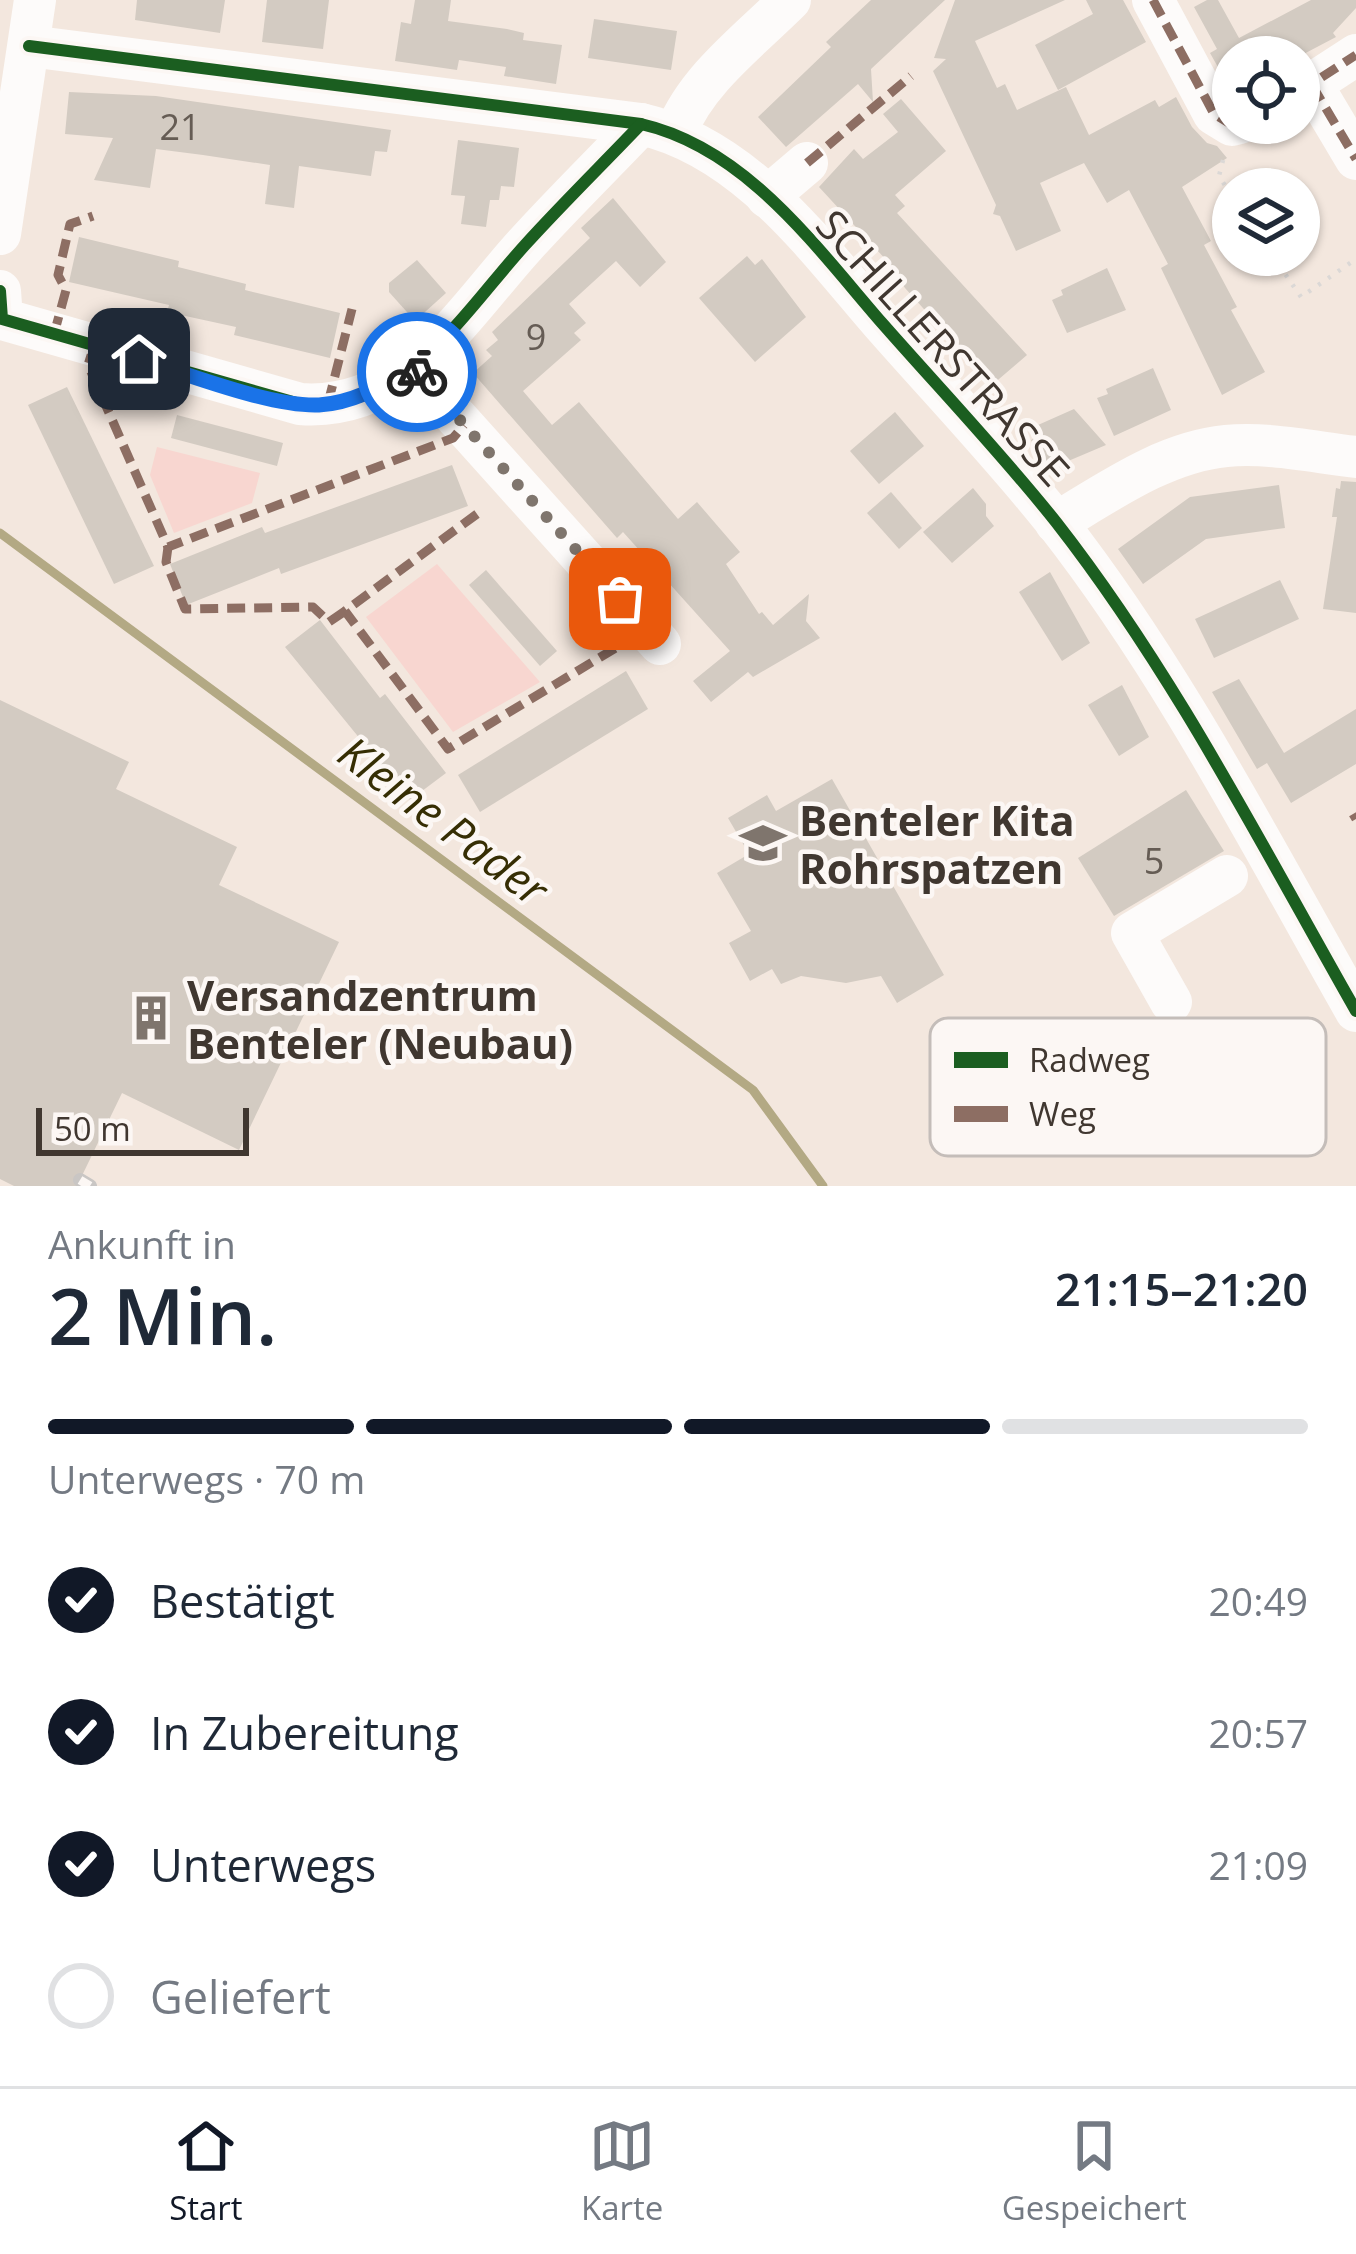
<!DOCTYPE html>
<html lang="de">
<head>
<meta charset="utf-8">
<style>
  body { margin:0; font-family:"Open Sans",sans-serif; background:#f2f2f3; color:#1f2937; height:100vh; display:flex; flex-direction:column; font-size:45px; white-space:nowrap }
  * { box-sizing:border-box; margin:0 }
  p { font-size:39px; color:#747a83 }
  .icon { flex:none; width:66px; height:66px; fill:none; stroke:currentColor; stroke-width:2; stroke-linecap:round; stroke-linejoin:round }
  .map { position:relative; height:1186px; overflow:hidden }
  .drawer { display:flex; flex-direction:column; background:#fff; flex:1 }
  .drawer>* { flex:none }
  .tools { position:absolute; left:1212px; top:36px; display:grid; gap:24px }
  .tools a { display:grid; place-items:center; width:108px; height:108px; border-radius:50%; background:#fff; box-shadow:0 3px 9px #0004; font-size:60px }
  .scale { position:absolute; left:36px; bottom:30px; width:213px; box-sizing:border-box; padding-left:12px; border:6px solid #403730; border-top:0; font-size:33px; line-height:42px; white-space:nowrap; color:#403730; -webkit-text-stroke:9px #fcf7f4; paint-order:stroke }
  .pin { position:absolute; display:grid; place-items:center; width:102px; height:102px; color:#fff; margin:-51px; border-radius:24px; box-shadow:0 6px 18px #0006 }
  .courier { position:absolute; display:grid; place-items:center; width:120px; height:120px; margin:-60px; border:9px solid #1a73e8; border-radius:50%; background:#fff; color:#222; box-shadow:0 3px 15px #0007 }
  .overview em { font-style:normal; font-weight:600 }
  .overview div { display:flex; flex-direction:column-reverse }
  .overview { display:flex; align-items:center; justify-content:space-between; height:204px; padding:0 48px }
  h1 { font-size:78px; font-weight:600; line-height:90px }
  .bar { display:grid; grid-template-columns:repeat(4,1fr); gap:18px 12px; align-content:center; height:144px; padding:0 48px }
  .bar i { height:15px; border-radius:9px; background:#e0e1e3 }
  .bar .current { background:#111827 }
  .bar p { grid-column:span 4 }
  ol { padding:0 48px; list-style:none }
  li { display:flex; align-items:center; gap:36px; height:132px }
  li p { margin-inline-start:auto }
  li .icon { padding:12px; border-radius:50%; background:#111827; color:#fff; stroke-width:4 }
  li:last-child { color:#747a83 }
  li i { width:66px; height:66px; border:6px solid #e0e1e3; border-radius:50% }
  .dock { display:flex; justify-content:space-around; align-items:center; height:168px; border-top:3px solid #e0e1e3; background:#fff; font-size:33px; color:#747a83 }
  .dock a { display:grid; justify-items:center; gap:6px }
  .dock .current { color:#111827 }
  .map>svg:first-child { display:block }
  .green { fill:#f8d6d0 }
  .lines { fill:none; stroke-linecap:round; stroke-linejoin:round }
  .stream { stroke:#b3a984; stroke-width:9 }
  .building { fill:#d3cbc2 }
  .path { stroke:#dbd8d6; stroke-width:4.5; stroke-dasharray:3 9; stroke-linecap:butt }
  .minor { stroke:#fdfbfa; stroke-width:42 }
  .rail-casing { stroke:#c9c6c4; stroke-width:14 }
  .rail { stroke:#fcf7f4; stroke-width:9; stroke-dasharray:27; stroke-linecap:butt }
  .quiet { stroke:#8d6e63; stroke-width:9; stroke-dasharray:18 9; stroke-linecap:butt }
  .cycleway-casing { stroke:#fcf7f4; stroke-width:20 }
  .cycleway { stroke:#1b5e20; stroke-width:12 }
  .done { stroke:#7f756d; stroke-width:12; stroke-dasharray:0 21.6 }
  .route { stroke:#1a73e8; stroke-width:15 }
  .labels { text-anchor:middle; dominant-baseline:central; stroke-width:9; stroke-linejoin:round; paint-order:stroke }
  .number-label { font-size:36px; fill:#655c54 }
  .street-label { font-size:42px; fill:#403730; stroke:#fcf7f4 }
  .poi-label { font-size:42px; font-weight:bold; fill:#403730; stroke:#fcf7f4; text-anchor:start }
  .water-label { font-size:45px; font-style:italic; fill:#362e04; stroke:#fcf7f4 }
  .key { fill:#fcf7f4; stroke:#c4bdb9; stroke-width:3 }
  .key-label { font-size:33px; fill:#403730 }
</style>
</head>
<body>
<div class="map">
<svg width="1356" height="1186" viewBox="0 0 1356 1186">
  <rect width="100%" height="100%" fill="#f3e7de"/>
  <!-- green -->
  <g class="green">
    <polygon points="157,447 260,473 252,503 174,533 150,475"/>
    <polygon points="437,564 540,682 453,732 366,617"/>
  </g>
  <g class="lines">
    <!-- stream -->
    <polyline class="stream" points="0,533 753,1090 823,1186"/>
  </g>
  <!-- building -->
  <g class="building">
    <polygon points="137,0 225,0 220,33 135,20"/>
    <polygon points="267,0 329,0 323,49 262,42"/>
    <polygon points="415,0 451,0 448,21 507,29 524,33 523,40 562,45 556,84 504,76 506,67 459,60 457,70 395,61 401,22 411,24"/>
    <polygon points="871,0 945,0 871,69 873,102 858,84 786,147 758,117 831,47 826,42"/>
    <polygon points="955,0 1065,0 975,41 997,88 1005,84 1017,110 1066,87 1089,135 1155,100 1159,107 1176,97 1192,127 1207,143 1217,146 1227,158 1182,187 1211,241 1204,245 1237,307 1231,310 1265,372 1222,395 1161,268 1168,264 1129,190 1107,203 1084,163 1040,183 1061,231 1016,251 1000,216 993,214 996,205 933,71 946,59 934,58"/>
    <polygon points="1086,0 1123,0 1146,42 1058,90 1035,45 1093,14"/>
    <polygon points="1207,0 1218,0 1239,38 1311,0 1356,0 1356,8 1333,33 1336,37 1298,57 1233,57 1233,70 1223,76 1210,53 1217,49 1194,7"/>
    <polygon points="594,19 677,31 671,70 588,58"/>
    <polygon points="69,92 156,96 391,130 387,152 375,151 371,176 299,166 294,208 265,204 270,165 203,155 156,149 150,188 94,180 113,138 65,134"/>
    <polygon points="901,99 946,151 895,195 905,206 897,213 1027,355 992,385 905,288 897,277 900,275 819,187 854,149 863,159 898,132 883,114"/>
    <polygon points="458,140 519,148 514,187 501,186 499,200 490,200 486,227 461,224 465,196 451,195"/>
    <polygon points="613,198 666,262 640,287 616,261 569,304 586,323 574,333 581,340 523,391 552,425 579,402 678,519 697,502 740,552 726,564 759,614 762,612 773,625 809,594 806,621 820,638 753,677 748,672 711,702 693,681 730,651 623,532 617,538 473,373 492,356 486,350 498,340 492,332 590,238 581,228"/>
    <polygon points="79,237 179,261 178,267 246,284 245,290 340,313 330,358 234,335 236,327 167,312 169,305 69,282"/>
    <polygon points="747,256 755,265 762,259 806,317 755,362 699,298"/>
    <polygon points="417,260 446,293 415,321 389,292 389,283"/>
    <polygon points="1107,268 1126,310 1067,333 1052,300 1063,295 1061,290"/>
    <polygon points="1153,368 1171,410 1114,436 1097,398 1108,394 1106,389"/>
    <polygon points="67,387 154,566 114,584 28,405"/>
    <polygon points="1074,409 1106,445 1047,470 1031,440 1042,435 1038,425"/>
    <polygon points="895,412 924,446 879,484 850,451"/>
    <polygon points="177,415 283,443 277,466 171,438"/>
    <polygon points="452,465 468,506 281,574 279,568 186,605 170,564 262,527 265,533"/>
    <polygon points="1341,481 1356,482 1356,613 1323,609 1337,517 1332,517 1336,488 1340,489"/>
    <polygon points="1279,485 1285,528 1206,539 1143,584 1118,549 1190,497"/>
    <polygon points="973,488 986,504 986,516 994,526 952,563 923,532"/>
    <polygon points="891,492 922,528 899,549 867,513"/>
    <polygon points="486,570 557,651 540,666 469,585"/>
    <polygon points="1050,572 1090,643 1062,661 1019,592"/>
    <polygon points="1280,580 1299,619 1214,658 1195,619"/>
    <polygon points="320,620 380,698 385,694 446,773 410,800 285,647"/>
    <polygon points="626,671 648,709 480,812 458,775"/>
    <polygon points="1239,679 1284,753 1356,709 1356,764 1291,803 1267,763 1257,769 1212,692"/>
    <polygon points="1122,685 1149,737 1119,756 1088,705"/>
    <polygon points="0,700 129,762 116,789 237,847 219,885 339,942 239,1150 122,1093 77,1186 14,1186 0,1179"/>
    <polygon points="832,779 944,975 897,1003 881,976 846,983 801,976 781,984 772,969 750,981 729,943 751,931 717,873 749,854 728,818 767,795 776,811"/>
    <polygon points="1186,790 1224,851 1114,916 1078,858"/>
  </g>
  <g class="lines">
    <!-- path -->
    <g class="path">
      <polyline points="1223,160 1219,176 1233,198"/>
      <polyline points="1272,255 1301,297 1356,259"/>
    </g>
    <!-- minor -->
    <g class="minor">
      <polyline points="1153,0 1214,114 1232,125 1240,123"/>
      <path d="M29 46 641 124C746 148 815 246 882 323 940 389 1002 454 1056 522 1174 673 1262 846 1356 1011"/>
      <polyline points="1312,85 1356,159"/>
      <polyline points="1299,92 1356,55"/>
      <path d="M676 132C697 79 750 40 790 0"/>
      <polyline points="767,197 807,163"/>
      <polyline points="0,234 35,0"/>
      <path d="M0 291 2 319 300 404C406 412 463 313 525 245 563 203 603 164 641 124"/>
      <polyline points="413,369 660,644"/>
      <path d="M1056 523C1108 492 1164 452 1226 446 1269 442 1313 452 1356 457"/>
      <polyline points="1171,1002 1132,933 1227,876"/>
    </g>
    <!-- rail casing -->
    <g class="rail-casing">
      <polyline id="rail" points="80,1180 90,1186"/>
    </g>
    <!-- rail -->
    <use href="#rail" class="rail"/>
    <!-- quiet -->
    <g class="quiet">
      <polyline points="1153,0 1214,114 1232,125 1240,123"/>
      <polyline points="1312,85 1356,159"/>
      <polyline points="1299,92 1356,55"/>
      <polyline points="807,163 911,76"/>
      <polyline points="54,334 66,290 58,275 70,224 93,216"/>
      <polyline points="94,346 88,365 168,547 453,438 464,425"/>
      <polyline points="328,403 352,309"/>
      <polyline points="477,514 345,611 448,749 647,629"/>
      <polyline points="168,547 166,562 185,609 313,607 329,622 345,611"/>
      <polyline points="1353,814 1356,819"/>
    </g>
    <!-- cycleway casing -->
    <g class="cycleway-casing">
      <g id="cycleway">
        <path d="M29 46 641 124C746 148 815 246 882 323 940 389 1002 454 1056 522 1174 673 1262 846 1356 1011"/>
        <path d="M0 291 2 319 300 404C406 412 463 313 525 245 563 203 603 164 641 124"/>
      </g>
    </g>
    <!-- cycleway -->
    <use href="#cycleway" class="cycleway"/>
  </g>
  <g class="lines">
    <!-- done -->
    <polyline class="done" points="417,372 620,599"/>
    <!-- route -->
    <path class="route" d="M139 359C187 374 271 407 319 405 353 403 384 385 413 369L417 372"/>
  </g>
  <!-- icons -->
  <defs>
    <g id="school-bare" transform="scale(3.6)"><path d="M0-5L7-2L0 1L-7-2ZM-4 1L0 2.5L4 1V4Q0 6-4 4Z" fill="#7f756d" stroke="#fcf7f4" stroke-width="2.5" paint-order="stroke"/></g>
    <g id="building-bare" transform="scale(3.6)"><path d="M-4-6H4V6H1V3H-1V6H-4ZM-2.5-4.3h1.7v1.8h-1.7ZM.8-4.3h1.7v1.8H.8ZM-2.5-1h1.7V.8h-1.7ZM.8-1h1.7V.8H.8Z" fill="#7f756d" stroke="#fcf7f4" stroke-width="2.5" paint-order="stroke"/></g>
  </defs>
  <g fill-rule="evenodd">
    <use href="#school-bare" x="763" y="843"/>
    <use href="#building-bare" x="151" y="1018"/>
  </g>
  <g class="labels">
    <!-- number labels -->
    <g class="number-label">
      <text x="180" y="126">21</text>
      <text x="536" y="336">9</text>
      <text x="1154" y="860">5</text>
    </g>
    <!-- street labels -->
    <g class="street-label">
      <text transform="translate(944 347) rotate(48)">SCHILLERSTRASSE</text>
    </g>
    <!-- poi labels -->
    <g class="poi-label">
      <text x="799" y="819">Benteler Kita<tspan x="799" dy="48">Rohrspatzen</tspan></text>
      <text x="187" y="994">Versandzentrum<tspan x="187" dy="48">Benteler (Neubau)</tspan></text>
    </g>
    <!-- water labels -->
    <g class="water-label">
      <text transform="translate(444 820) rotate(37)">Kleine Pader</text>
    </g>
  </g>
  <!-- legend -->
  <rect x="930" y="1018" width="396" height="138" rx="18" class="key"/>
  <rect x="954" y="1052" width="54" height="16" fill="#1b5e20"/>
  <rect x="954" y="1106" width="54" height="16" fill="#8d6e63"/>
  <g class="key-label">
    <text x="1029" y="1072">Radweg</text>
    <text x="1029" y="1126">Weg</text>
  </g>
</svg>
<div class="tools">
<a><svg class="icon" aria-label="locate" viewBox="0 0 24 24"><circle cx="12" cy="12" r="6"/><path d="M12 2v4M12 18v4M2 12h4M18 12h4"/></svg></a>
<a><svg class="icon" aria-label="layers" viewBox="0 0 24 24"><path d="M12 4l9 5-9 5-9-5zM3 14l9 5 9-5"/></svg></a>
</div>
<div class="scale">50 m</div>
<div class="pin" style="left:620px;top:599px;background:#ea580c"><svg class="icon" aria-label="bag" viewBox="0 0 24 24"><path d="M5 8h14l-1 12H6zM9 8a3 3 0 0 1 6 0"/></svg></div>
<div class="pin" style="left:139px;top:359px;background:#1f2937"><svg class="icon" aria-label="home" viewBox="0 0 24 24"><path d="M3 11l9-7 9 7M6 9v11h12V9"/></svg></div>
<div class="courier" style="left:417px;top:372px"><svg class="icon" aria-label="bike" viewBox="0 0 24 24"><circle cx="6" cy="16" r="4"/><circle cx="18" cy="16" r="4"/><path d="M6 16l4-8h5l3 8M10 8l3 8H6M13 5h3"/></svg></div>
</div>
<section class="drawer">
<div class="overview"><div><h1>2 Min.</h1><p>Ankunft in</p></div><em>21:15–21:20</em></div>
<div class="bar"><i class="current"></i><i class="current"></i><i class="current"></i><i></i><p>Unterwegs · 70 m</p></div>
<ol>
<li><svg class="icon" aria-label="check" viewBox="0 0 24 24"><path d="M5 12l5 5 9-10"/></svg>Bestätigt<p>20:49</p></li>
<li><svg class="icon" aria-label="check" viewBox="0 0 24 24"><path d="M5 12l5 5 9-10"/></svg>In Zubereitung<p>20:57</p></li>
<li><svg class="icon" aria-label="check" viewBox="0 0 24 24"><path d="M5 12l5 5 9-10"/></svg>Unterwegs<p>21:09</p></li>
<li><i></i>Geliefert</li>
</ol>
</section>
<nav class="dock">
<a class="current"><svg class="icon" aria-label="home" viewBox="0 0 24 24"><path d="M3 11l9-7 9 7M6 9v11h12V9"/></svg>Start</a>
<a><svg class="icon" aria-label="map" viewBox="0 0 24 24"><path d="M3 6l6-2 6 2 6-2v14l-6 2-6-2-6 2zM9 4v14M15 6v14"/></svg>Karte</a>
<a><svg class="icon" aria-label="saved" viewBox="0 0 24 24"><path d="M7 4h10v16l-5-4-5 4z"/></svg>Gespeichert</a>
</nav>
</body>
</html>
